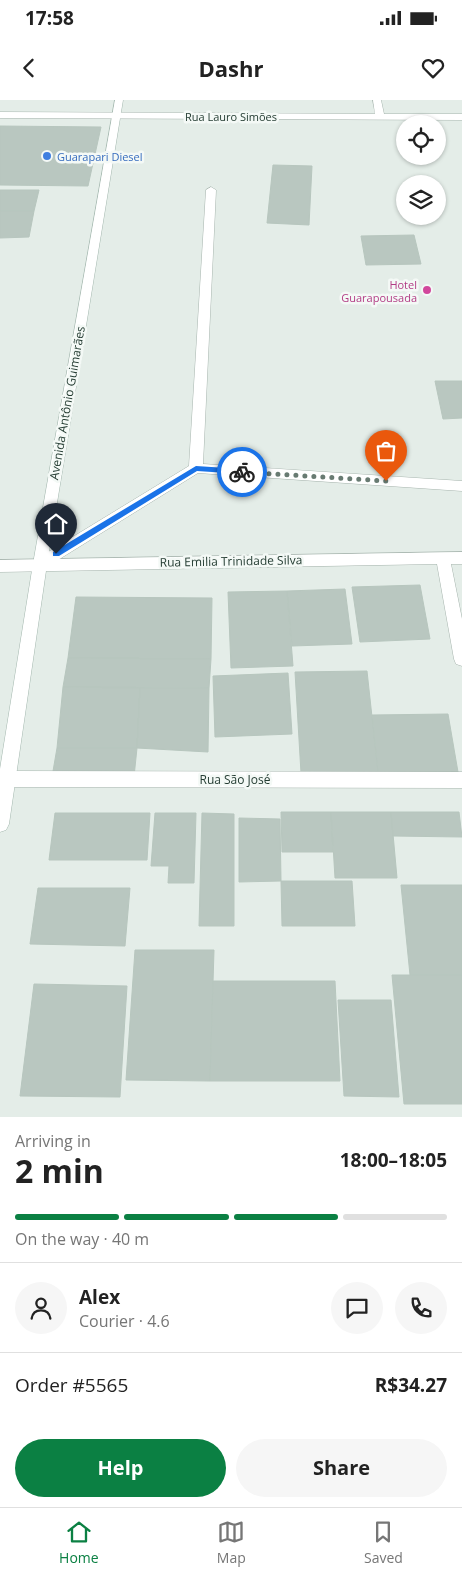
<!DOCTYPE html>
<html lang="en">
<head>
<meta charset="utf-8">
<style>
  body { margin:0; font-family:"Open Sans",sans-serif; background:#f6f6f6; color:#222; height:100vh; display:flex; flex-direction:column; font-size:19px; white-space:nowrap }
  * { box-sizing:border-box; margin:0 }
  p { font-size:16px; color:#767676 }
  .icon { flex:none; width:28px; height:28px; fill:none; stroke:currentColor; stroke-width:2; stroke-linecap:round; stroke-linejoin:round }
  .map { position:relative; height:1017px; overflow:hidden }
  .details { display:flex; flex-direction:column; background:#fff; flex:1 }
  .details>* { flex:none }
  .controls { position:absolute; left:396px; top:15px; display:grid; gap:10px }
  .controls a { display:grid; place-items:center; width:50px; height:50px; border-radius:50%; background:#fff; box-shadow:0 1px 4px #0004; font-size:25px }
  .pin { position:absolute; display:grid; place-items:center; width:42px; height:42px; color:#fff; margin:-51px -21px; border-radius:50% 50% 50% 0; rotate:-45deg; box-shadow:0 0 5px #0007 }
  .pin .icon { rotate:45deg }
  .courier { position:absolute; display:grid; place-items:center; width:50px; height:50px; margin:-25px; border:4px solid #1a73e8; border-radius:50%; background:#fff; color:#222; box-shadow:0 1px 6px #0007 }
  .head em { font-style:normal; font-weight:700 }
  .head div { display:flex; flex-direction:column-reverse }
  .head { display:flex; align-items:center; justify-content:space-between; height:85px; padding:0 15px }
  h1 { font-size:32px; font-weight:700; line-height:38px }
  .bar { display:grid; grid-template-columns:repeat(4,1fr); gap:8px 5px; align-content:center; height:60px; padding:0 15px }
  .bar i { height:6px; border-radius:4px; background:#e0e0e0 }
  .bar .current { background:#0b8043 }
  .bar p { grid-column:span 4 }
  .line { display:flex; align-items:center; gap:12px; padding:0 15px; border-top:1px solid #e0e0e0 }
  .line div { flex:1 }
  .round { display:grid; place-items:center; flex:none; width:52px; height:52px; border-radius:26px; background:#f6f6f6 }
  .primary-button { display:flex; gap:10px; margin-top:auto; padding:10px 15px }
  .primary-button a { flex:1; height:58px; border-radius:30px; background:#0b8043; color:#fff; font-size:20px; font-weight:700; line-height:58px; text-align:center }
  .primary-button a+a { background:#f6f6f6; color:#222 }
  .status { display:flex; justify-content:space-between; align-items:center; height:35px; padding:0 25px; background:#fff; direction:ltr }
  .status svg { height:14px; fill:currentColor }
  header { display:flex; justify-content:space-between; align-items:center; height:65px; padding:0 15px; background:#fff; font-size:22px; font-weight:700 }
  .dock { display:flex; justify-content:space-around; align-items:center; height:70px; border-top:1px solid #e0e0e0; background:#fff; font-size:14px; color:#767676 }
  .dock a { display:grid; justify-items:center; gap:2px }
  .dock .current { color:#0b8043 }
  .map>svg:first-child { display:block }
  .building { fill:#b9c7c0; stroke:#b7c6be }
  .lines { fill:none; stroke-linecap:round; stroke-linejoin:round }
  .lane-casing { stroke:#a7b5ae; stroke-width:1 }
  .street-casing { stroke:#a7b5ae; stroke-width:1 }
  .secondary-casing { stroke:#a3b7ae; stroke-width:1 }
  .lane { fill:#fff; fill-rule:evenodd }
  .street { fill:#fff; fill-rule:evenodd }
  .secondary { fill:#fff; fill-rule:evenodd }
  .route { fill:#1a73e8 }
  .done { stroke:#687b72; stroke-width:5; stroke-dasharray:0 9 }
  .shop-dot { fill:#3f7fe0; stroke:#f4f9f6; stroke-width:2 }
  .hotel-dot { fill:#d1479c; stroke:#f4f9f6; stroke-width:2 }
  .labels { text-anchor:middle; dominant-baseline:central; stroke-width:5; stroke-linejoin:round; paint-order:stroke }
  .far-street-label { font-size:11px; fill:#253d33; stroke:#f4f9f6 }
  .far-shop-label { font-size:11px; fill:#366cbe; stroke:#f4f9f6; text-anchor:start }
  .far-hotel-label { font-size:11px; fill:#b23c85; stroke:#f4f9f6; text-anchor:end }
  .street-label { font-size:12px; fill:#253d33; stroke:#f4f9f6 }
</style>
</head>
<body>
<div class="status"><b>17:58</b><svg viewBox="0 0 49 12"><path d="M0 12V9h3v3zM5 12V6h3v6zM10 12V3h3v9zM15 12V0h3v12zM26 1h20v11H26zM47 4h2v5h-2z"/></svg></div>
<header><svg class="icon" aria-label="back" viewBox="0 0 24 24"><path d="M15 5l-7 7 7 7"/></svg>Dashr<svg class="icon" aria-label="heart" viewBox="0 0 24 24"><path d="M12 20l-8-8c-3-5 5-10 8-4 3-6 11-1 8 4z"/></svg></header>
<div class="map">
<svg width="462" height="1017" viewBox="0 0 462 1017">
  <rect width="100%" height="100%" fill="#e4ede8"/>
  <!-- building -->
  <g class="building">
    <polygon points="0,26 101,27 88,86 0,85"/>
    <polygon points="273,65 312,66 309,125 267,123"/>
    <polygon points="0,90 39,90 34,111 0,111"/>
    <polygon points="0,111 34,111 29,137 0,138"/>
    <polygon points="414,135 421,164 366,165 361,136"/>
    <polygon points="435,281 462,281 462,318 443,319"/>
    <polygon points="420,485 430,539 360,542 352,487"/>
    <polygon points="345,489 352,544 292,546 287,491"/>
    <polygon points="287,491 293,566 231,568 228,492"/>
    <polygon points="76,497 212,498 211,559 68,558"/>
    <polygon points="68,558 211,559 209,588 63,587"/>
    <polygon points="367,571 378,672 301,673 295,572"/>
    <polygon points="288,573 292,634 215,637 213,576"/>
    <polygon points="63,587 140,588 137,648 57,648"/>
    <polygon points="140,588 209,588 208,652 137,648"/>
    <polygon points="448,614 458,672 378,672 372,615"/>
    <polygon points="57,648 137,648 134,677 52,677"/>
    <polygon points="281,712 331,712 333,752 282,752"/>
    <polygon points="331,712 391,712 397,778 335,778"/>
    <polygon points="391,712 459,712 462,737 393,736"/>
    <polygon points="55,713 150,713 147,760 49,760"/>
    <polygon points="155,713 196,713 194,783 168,783 169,766 151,766"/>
    <polygon points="202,713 234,714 234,826 199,826"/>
    <polygon points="239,718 280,719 281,781 239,782"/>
    <polygon points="281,781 352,781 355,826 282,826"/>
    <polygon points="401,785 462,785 462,875 410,875"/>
    <polygon points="38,788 130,788 125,846 30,844"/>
    <polygon points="135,850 214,850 210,981 126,980"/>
    <polygon points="392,875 462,875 462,1004 404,1004"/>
    <polygon points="213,881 335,881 340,981 210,981"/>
    <polygon points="34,884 127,886 120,997 20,996"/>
    <polygon points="338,900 391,900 399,997 344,996"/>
  </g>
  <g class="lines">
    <!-- lane casing -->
    <g class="lane-casing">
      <polygon id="lane" points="211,87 216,90 203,364 462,381 462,391 198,373 45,468 35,468 33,464 35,460 189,366 206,90"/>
    </g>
    <!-- street casing -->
    <g class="street-casing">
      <g id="street">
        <polygon points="373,0 381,0 384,14 462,14 462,20 0,18 0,12 375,14"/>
        <polygon points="462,452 462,464 451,464 462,519 462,566 456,564 454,559 437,464 0,472 0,460"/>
        <polygon points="8,671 462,672 462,688 8,687 2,685 0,680 2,673"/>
      </g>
    </g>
    <!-- secondary casing -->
    <g class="secondary-casing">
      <polygon id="secondary" points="115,0 123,0 47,464 9,724 6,730 0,732 0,669 33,464"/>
    </g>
    <!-- lane -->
    <use href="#lane" class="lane"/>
    <!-- street -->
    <use href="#street" class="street"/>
    <!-- secondary -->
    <use href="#secondary" class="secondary"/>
  </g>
  <!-- route -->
  <polygon class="route" points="196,366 242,369 246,372 242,374 197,371 59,456 53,456 53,452"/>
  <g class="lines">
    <!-- done -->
    <polyline class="done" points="242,372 386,381"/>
  </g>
  <!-- markers -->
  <circle class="shop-dot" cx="47" cy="56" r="5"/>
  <circle class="hotel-dot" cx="427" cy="190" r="5"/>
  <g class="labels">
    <!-- far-street labels -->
    <g class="far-street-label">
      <text x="231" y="16">Rua Lauro Simões</text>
    </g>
    <!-- far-shop labels -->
    <g class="far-shop-label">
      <text x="57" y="56">Guarapari Diesel</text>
    </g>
    <!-- far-hotel labels -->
    <g class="far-hotel-label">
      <text x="417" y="184">Hotel<tspan x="417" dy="13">Guarapousada</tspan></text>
    </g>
    <!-- street labels -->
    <g class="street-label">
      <text transform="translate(67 303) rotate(-80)">Avenida Antônio Guimarães</text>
      <text transform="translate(231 461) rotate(-1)">Rua Emilia Trinidade Silva</text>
      <text x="235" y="679">Rua São José</text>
    </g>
  </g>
</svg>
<div class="controls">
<a><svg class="icon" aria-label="locate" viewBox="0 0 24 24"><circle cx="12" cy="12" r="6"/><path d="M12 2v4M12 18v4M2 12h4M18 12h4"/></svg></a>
<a><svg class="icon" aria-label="layers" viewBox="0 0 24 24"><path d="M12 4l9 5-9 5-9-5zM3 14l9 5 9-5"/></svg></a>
</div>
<div class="pin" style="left:386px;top:381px;background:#ea580c"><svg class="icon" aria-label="bag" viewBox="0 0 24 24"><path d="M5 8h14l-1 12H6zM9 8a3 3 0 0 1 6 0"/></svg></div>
<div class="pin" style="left:56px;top:454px;background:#1f2937"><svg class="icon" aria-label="home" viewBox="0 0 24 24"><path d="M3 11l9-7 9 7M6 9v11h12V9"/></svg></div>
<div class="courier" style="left:242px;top:372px"><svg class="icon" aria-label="bike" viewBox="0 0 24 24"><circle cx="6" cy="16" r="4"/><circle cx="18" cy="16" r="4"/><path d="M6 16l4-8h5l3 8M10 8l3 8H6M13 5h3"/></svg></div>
</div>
<section class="details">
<div class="head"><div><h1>2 min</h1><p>Arriving in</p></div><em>18:00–18:05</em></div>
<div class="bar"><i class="current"></i><i class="current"></i><i class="current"></i><i></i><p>On the way · 40 m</p></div>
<div class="line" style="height:90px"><a class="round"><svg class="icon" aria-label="person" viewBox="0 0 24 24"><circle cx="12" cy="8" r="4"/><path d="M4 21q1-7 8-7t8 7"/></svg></a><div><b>Alex</b><p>Courier · 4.6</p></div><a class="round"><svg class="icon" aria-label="chat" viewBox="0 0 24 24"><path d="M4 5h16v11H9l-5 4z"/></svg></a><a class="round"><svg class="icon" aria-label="phone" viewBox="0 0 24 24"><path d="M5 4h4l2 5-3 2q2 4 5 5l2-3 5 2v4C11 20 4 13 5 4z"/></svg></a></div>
<div class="line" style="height:65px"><div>Order #5565</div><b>R$34.27</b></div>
<div class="primary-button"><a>Help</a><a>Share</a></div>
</section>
<nav class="dock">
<a class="current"><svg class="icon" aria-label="home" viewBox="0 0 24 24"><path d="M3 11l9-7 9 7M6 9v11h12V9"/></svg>Home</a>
<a><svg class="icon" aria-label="map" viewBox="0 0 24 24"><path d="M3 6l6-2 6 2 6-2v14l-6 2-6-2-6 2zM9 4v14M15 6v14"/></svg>Map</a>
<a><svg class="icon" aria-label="saved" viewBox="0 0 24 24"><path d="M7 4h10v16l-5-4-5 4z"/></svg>Saved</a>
</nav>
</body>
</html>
